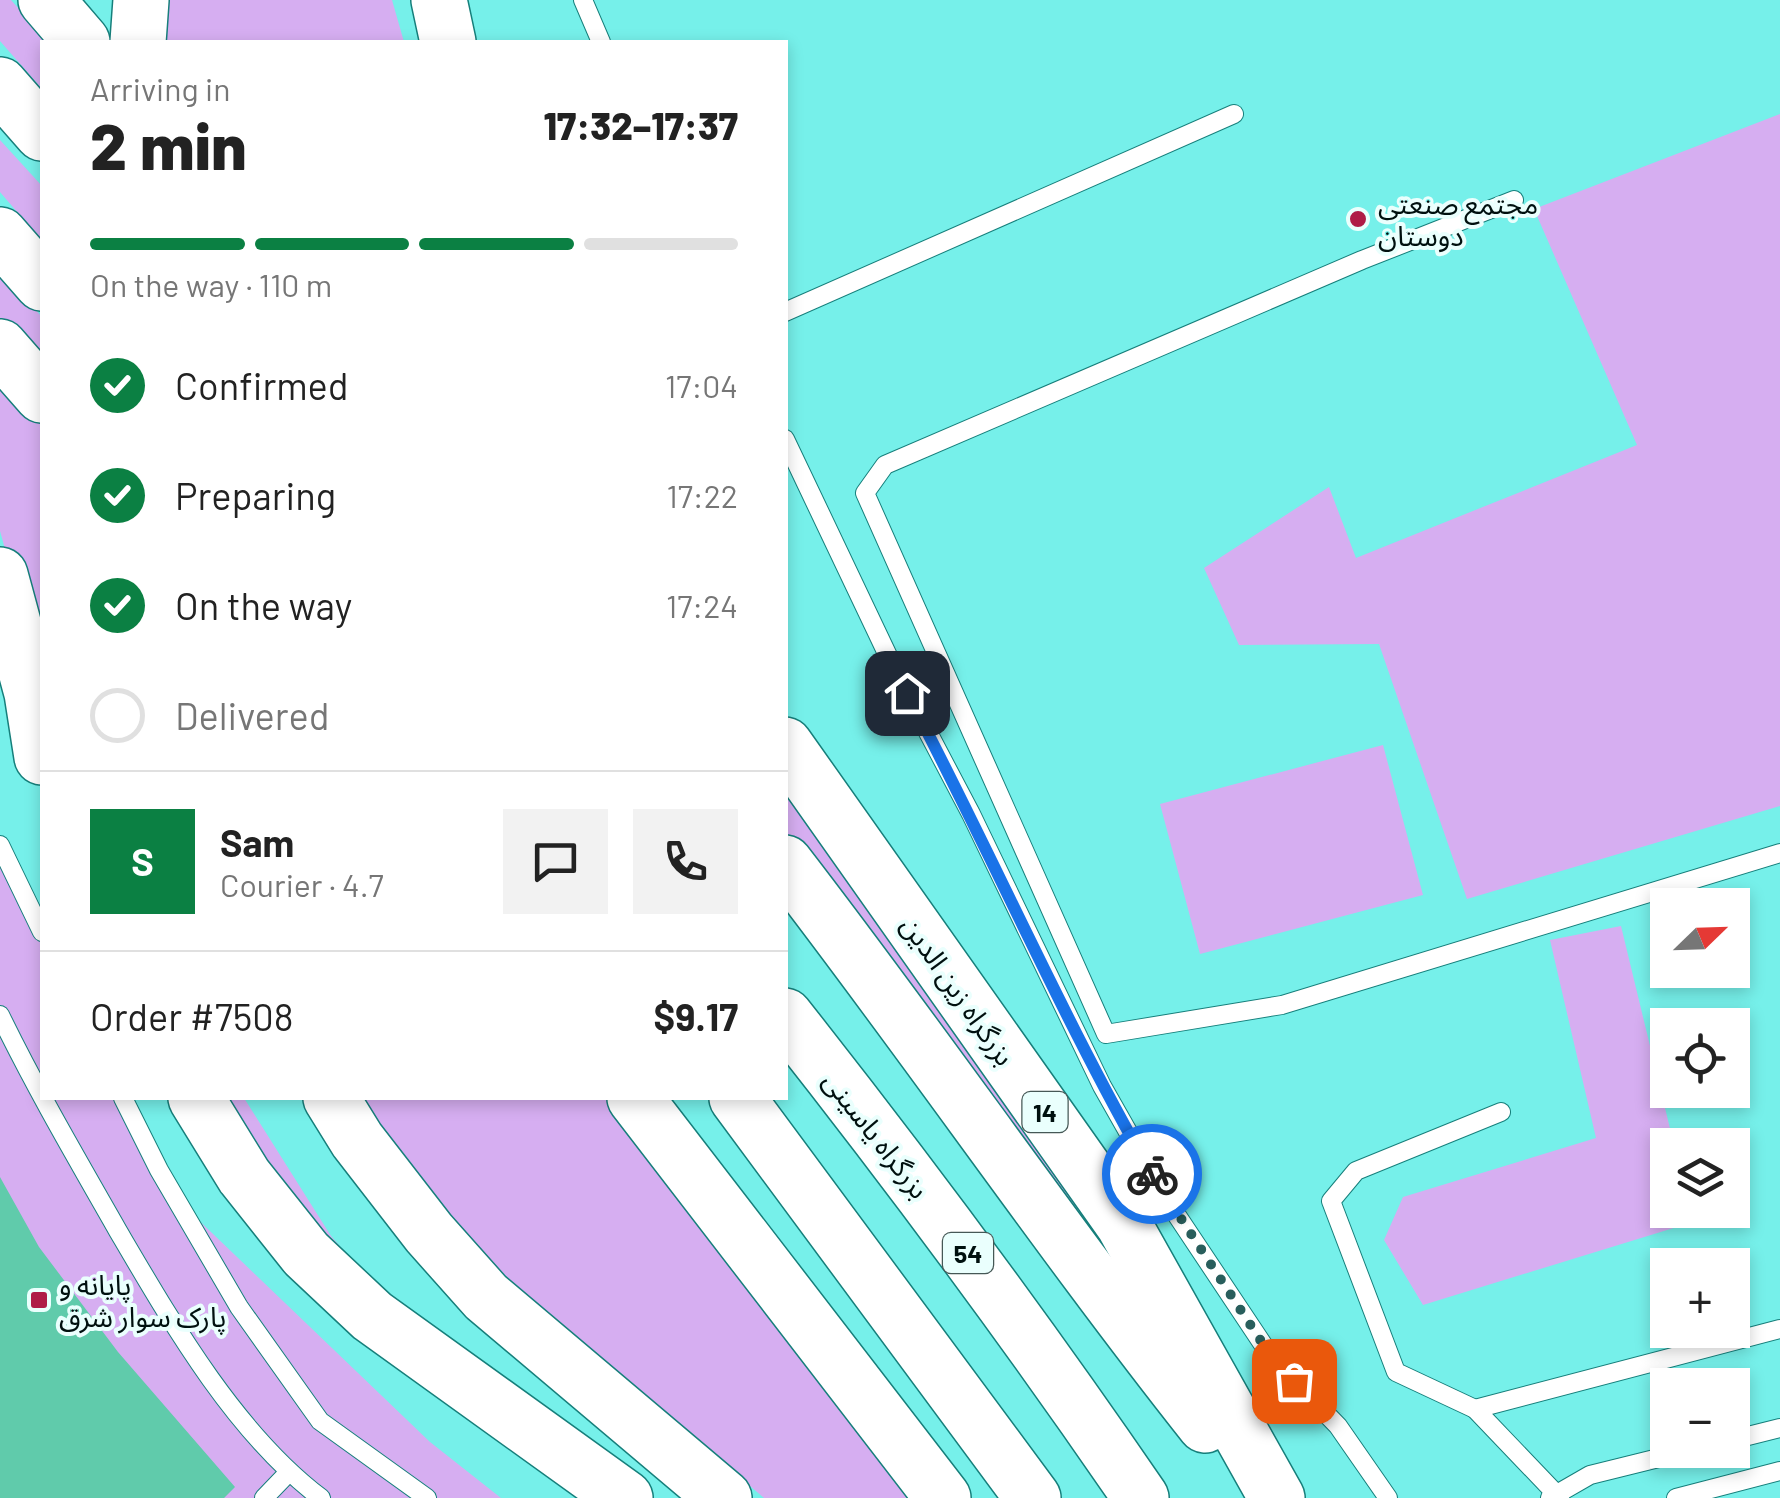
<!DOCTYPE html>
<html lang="en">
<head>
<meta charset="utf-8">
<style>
  body { margin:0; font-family:Barlow,"Noto Sans Arabic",sans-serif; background:#f2f2f2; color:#222; height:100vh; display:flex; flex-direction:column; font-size:38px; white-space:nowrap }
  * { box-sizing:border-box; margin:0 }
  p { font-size:32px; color:#767676 }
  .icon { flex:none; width:55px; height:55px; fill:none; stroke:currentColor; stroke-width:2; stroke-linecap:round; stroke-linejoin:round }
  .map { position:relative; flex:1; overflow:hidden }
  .panel { position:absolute; left:40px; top:40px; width:748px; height:1060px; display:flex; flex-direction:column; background:#fff; border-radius:0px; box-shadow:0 5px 15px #0003 }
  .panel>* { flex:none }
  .needle { width:65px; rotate:67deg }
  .tools { position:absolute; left:1650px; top:888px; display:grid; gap:20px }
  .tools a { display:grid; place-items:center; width:100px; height:100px; border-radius:0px; background:#fff; box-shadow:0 5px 15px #0003; font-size:50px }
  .pin { position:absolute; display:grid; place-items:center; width:85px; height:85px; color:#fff; margin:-42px; border-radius:20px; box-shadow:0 5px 15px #0006 }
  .courier { position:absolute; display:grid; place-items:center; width:100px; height:100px; margin:-50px; border:8px solid #1a73e8; border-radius:50%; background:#fff; color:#222; box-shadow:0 2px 12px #0007 }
  .head em { font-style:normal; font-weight:800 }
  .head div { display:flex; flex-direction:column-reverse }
  .head { display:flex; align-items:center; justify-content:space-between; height:170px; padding:0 50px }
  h1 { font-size:65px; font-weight:800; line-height:75px }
  .bar { display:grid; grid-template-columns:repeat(4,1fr); gap:15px 10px; align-content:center; height:120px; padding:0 50px }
  .bar i { height:12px; border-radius:8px; background:#e0e0e0 }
  .bar .on { background:#0b8043 }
  .bar p { grid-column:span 4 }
  .line { display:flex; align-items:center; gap:25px; padding:0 50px; border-top:2px solid #e0e0e0 }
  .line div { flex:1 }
  .round { display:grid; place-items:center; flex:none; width:105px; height:105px; border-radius:0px; background:#f2f2f2 }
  ol { padding:0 50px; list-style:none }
  li { display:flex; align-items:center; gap:30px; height:110px }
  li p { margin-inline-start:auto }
  li .icon { padding:10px; border-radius:50%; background:#0b8043; color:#fff; stroke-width:4 }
  li:last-child { color:#767676 }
  li i { width:55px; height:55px; border:5px solid #e0e0e0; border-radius:50% }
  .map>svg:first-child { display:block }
  .green { fill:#d6aef1 }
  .building { fill:#60cbab }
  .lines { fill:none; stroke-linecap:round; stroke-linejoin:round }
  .lane-casing { stroke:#167f7b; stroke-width:20 }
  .highway-casing { stroke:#167f7b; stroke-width:58 }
  .lane { stroke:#fff; stroke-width:18 }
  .highway { stroke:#fff; stroke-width:55 }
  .done { stroke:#295e5c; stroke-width:10; stroke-dasharray:0 18 }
  .route { stroke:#1a73e8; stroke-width:12 }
  .poi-dot { fill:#af1c47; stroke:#eafffd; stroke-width:4 }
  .labels { text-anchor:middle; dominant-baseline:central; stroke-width:8; stroke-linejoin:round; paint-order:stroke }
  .shield { fill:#eafffd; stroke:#465856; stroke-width:2.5 }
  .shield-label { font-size:25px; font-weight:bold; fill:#00100f }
  .poi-label { font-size:28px; fill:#00100f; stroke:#eafffd; text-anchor:start }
  .street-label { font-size:28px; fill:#00100f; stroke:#eafffd }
</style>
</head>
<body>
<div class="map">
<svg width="1780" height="1498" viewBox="0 0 1780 1498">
  <rect width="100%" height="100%" fill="#76f0ea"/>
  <!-- green -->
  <g class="green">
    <polygon points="0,0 11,0 48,42 42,42 42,89 0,41"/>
    <polygon points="168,0 392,0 404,42 163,42"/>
    <polygon points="1780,114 1780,806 1467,899 1379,644 1239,645 1204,568 1329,487 1356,558 1637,445 1534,209"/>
    <polygon points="0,140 42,186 42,241 0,192"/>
    <polygon points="0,270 42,317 42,382 0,333"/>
    <polygon points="0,375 42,425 42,682 0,531"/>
    <polygon points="1383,745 1423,895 1200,954 1160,804"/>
    <polygon points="785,791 1127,1278 785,831"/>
    <polygon points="0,838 42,929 42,1098 122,1098 163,1186 430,1442 501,1498 0,1498"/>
    <polygon points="1621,926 1674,1145 1668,1145 1668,1210 1729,1211 1423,1305 1384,1240 1403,1197 1596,1138 1550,940"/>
    <polygon points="208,1098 244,1098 331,1236 380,1293 385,1309"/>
    <path d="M363 1098H612L922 1498H764C685 1429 601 1364 524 1293 462 1237 408 1168 363 1098Z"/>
  </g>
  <!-- building -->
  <polygon class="building" points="0,1177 39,1247 118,1352 235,1487 224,1498 0,1498"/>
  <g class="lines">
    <!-- lane casing -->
    <g class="lane-casing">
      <g id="lane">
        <polyline points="583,0 601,42"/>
        <polyline points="1514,200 1362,260 885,465 865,493 1106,1034 1282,1005 1780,853"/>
        <polyline points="785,312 1234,114"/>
        <polyline points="785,439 891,662 971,814 1102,1086 1166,1199 1272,1358 1338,1426 1388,1498"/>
        <polyline points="0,845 42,932"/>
        <path d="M0 1015C36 1089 77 1159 118 1231 172 1323 235 1433 321 1498"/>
        <polyline points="123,1098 159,1170 239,1307 320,1421 427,1498"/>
        <polyline points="1475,1409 1396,1372 1331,1201 1356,1171 1501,1112"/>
        <polyline points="1732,1440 1780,1428"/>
        <polyline points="264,1498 288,1473"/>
        <polyline points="1550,1498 1590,1475 1691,1450"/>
        <polyline points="1560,1498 1475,1409 1780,1329"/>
        <polyline points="1676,1498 1780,1471"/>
      </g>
    </g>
    <!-- highway casing -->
    <g class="highway-casing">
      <g id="highway">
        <polyline points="46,0 82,42"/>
        <polyline points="439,0 448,42"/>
        <polyline points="138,42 141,0"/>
        <polyline points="0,85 42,133"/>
        <polyline points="0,235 42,283"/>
        <polyline points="0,347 42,395"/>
        <polyline points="0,575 32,693 42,757"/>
        <polyline points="785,745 1124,1225 1277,1498"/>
        <path d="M785 863C928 1048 1060 1242 1205 1425"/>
        <path d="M785 1016C909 1173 1028 1333 1141 1498"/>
        <polyline points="196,1098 244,1176 306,1254 372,1316 625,1498"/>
        <polyline points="331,1098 357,1140 429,1233 486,1297 724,1498"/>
        <polyline points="635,1098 943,1498"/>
        <polyline points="737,1098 1033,1498"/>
      </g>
    </g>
    <!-- lane -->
    <use href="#lane" class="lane"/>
    <!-- highway -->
    <use href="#highway" class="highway"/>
  </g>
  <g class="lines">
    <!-- done -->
    <polyline class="done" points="1152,1174 1272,1358 1294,1381"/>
    <!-- route -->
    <path class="route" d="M907 693C991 852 1062 1018 1152 1174"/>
  </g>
  <!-- markers -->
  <g class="poi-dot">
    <circle cx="1358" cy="219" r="10"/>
    <rect x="29" y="1290" width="20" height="20" rx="5"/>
  </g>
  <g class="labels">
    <!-- shield labels -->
    <g class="shield">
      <rect x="1022.5" y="1092" width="45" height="40" rx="8"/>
      <rect x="943" y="1233" width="50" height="40" rx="8"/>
    </g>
    <g class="shield-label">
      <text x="1045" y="1112">14</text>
      <text x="968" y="1253">54</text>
    </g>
    <!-- poi labels -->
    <g class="poi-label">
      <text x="1378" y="203">مجتمع صنعتی<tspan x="1378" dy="32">دوستان</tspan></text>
      <text x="59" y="1284">پایانه و<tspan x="59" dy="32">پارک‌ سوار شرق</tspan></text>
    </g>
    <!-- street labels -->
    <g class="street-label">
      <text transform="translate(959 990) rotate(55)">بزرگراه زین الدین</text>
      <text transform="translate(877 1134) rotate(52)">بزرگراه یاسینی</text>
    </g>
  </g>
</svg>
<div class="tools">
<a><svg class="needle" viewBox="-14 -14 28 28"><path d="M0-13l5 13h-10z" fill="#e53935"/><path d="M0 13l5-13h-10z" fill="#767676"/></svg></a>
<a><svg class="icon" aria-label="locate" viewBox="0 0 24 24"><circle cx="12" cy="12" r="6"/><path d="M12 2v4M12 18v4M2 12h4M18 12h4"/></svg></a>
<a><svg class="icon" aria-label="layers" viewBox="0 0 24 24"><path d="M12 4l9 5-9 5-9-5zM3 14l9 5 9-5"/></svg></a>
<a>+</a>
<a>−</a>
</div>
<div class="pin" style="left:1294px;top:1381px;background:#ea580c"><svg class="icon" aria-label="bag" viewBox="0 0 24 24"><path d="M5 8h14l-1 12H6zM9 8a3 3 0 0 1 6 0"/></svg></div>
<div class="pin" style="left:907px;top:693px;background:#1f2937"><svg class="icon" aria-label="home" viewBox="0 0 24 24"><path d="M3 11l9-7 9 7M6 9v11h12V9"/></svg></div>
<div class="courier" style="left:1152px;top:1174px"><svg class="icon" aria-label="bike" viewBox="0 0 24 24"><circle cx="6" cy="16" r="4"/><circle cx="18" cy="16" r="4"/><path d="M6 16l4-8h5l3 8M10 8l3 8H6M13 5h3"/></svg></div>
<section class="panel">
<div class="head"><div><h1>2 min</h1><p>Arriving in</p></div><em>17:32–17:37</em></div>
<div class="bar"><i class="on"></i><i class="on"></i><i class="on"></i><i></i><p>On the way · 110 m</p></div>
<ol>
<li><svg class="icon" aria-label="check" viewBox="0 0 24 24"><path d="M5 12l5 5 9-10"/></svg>Confirmed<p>17:04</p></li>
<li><svg class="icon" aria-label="check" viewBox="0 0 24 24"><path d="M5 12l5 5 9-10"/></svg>Preparing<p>17:22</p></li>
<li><svg class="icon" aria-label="check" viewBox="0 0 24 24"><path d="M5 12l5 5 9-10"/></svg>On the way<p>17:24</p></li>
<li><i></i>Delivered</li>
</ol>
<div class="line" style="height:180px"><b class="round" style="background:#0b8043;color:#fff">S</b><div><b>Sam</b><p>Courier · 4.7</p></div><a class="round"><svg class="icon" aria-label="chat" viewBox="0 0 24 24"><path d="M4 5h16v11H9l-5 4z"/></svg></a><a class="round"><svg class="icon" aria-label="phone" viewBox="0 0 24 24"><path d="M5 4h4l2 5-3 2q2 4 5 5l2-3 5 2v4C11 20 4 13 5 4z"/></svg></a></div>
<div class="line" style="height:130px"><div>Order #7508</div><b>$9.17</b></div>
</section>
</div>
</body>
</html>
